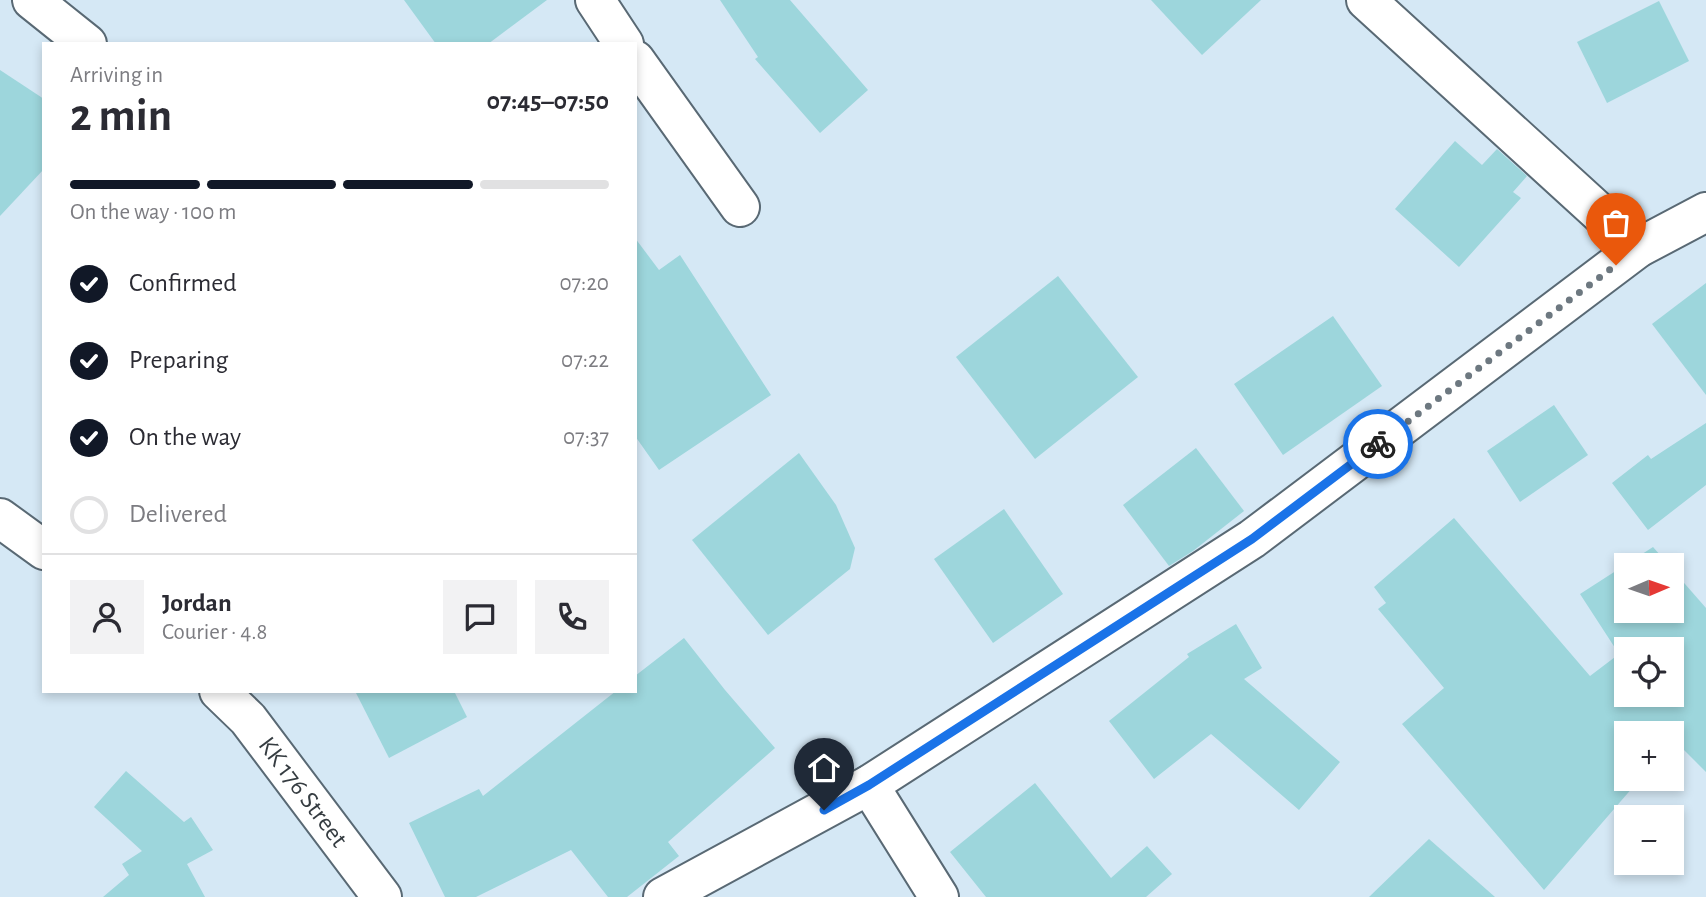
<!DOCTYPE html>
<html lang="en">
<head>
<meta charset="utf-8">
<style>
  body { margin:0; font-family:"Alegreya Sans",sans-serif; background:#f2f2f3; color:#2b2b33; height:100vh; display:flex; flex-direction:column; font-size:26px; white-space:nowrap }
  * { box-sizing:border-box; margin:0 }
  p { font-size:23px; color:#7c7c81 }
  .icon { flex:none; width:38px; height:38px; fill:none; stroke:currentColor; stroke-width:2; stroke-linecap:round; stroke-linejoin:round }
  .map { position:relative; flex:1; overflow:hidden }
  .details { position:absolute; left:42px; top:42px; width:595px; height:651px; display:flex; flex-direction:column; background:#fff; border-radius:0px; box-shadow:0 4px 10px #0003 }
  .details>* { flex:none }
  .needle { width:46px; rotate:88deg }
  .fabs { position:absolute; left:1614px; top:553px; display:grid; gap:14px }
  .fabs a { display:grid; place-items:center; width:70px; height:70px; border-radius:0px; background:#fff; box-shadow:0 4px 10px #0003; font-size:35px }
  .pin { position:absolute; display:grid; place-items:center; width:60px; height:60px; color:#fff; margin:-72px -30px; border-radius:50% 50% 50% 0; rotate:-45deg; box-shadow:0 0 7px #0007 }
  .pin .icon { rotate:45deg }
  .courier { position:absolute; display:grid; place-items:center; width:70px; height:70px; margin:-35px; border:5px solid #1a73e8; border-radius:50%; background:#fff; color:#222; box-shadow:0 2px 9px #0007 }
  .summary em { font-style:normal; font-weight:600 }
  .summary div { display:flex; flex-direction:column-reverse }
  .summary { display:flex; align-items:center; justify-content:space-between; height:119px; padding:0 28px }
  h1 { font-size:46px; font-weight:600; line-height:52px }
  .bar { display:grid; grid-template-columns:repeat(4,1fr); gap:10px 7px; align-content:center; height:84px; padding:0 28px }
  .bar i { height:9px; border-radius:5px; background:#e1e1e2 }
  .bar .on { background:#111827 }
  .bar p { grid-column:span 4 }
  .line { display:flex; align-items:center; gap:18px; padding:0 28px; border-top:2px solid #e1e1e2 }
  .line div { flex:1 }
  .round { display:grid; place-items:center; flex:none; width:74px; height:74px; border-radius:0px; background:#f2f2f3 }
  ol { padding:0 28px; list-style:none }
  li { display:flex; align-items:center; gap:21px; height:77px }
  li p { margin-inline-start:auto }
  li .icon { padding:7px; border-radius:50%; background:#111827; color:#fff; stroke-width:4 }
  li:last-child { color:#7c7c81 }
  li i { width:38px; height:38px; border:4px solid #e1e1e2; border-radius:50% }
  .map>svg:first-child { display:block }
  .building { fill:#9dd6dc; fill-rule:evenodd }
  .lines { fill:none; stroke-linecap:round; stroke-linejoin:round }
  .minor-casing { stroke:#596974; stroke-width:42 }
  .minor { stroke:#fff; stroke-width:38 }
  .done { stroke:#6d7880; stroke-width:7; stroke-dasharray:0 12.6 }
  .route { stroke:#1a73e8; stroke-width:9 }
  .labels { text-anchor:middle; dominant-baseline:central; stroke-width:6; stroke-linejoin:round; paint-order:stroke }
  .street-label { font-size:26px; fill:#353c41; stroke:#fff }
</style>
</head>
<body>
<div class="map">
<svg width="1706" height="897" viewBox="0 0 1706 897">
  <rect width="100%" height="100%" fill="#d5e8f5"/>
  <!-- building -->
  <g class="building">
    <polygon points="404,0 547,0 488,44 436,44"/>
    <polygon points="720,0 790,0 868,90 820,133 755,59 758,57"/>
    <polygon points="1151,0 1261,0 1202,55"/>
    <polygon points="1659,1 1689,61 1607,103 1577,42"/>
    <polygon points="0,70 44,99 44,169 0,216"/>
    <polygon points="1455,141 1482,165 1497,149 1527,176 1513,192 1521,198 1459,267 1395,209"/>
    <polygon points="635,238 659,270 680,255 771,395 659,470 635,436"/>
    <polygon points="1058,276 1138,377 1035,459 956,357"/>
    <polygon points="1706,283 1706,395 1652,324"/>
    <polygon points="1333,316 1382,386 1283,455 1234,384"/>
    <polygon points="1554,405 1588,455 1520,502 1487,451"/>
    <polygon points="1706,423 1706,485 1648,530 1612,483 1648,455 1651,459"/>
    <polygon points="1196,448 1244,511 1193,551 1169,566 1123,505"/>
    <polygon points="799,453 836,505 855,548 850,569 768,635 692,540"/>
    <polygon points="1004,509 1063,594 993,643 934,559"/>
    <path d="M1454 518 1590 676 1619 654 1580 594 1653 547 1669 565H1626V611H1671V568L1706 608V772L1674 740 1671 743V733H1626V779H1640L1544 890 1402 724 1444 688 1378 609 1386 603 1374 587ZM1626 649H1671V695H1626Z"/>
    <polygon points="1236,624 1262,668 1244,679 1340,762 1299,810 1211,734 1154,779 1109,721 1189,657 1187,654"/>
    <polygon points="684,638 725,690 775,748 668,842 679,856 627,897 608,897 571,850 476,897 445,897 409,823 479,789 483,796 616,691 635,691 635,676"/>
    <polygon points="355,691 454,691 467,717 389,758"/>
    <polygon points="126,771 184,822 191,817 213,850 187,864 205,897 103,897 129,875 122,864 142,851 94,807"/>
    <polygon points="1035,783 1111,878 1147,846 1172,874 1146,897 986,897 950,852"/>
    <polygon points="1429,839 1495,897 1369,897"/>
  </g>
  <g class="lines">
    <!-- minor casing -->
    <g class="minor-casing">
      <g id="minor">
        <polyline points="32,0 87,44"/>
        <polyline points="595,0 624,44"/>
        <polyline points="1366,0 1638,248"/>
        <polyline points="635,60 740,207"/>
        <polyline points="0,518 44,550"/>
        <polyline points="219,691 248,719 382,897"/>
        <polyline points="869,785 939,897"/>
        <polyline points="663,897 869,785 1252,539 1638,248 1706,212"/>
      </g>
    </g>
    <!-- minor -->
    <use href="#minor" class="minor"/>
  </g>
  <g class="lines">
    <!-- done -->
    <polyline class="done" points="1378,444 1616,265"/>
    <!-- route -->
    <polyline class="route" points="824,810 869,785 1252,539 1378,444"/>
  </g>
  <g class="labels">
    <!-- street labels -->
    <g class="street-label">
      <text transform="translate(303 792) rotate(53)">KK 176 Street</text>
    </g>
  </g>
</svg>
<div class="fabs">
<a><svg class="needle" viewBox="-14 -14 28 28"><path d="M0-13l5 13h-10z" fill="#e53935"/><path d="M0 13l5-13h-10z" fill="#7c7c81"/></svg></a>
<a><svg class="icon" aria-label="locate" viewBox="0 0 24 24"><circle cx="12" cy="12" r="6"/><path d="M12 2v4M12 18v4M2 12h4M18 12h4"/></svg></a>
<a>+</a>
<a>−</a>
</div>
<div class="pin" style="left:1616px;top:265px;background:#ea580c"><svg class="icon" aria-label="bag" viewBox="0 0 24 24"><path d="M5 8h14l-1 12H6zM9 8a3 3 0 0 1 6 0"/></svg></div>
<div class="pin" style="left:824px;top:810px;background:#1f2937"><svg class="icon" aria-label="home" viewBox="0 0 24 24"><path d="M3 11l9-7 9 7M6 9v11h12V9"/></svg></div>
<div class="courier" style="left:1378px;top:444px"><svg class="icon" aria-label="bike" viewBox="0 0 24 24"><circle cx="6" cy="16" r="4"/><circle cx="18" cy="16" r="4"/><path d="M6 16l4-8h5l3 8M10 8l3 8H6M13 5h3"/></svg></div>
<section class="details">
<div class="summary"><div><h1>2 min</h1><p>Arriving in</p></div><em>07:45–07:50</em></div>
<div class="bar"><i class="on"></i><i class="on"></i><i class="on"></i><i></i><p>On the way · 100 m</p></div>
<ol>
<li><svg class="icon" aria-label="check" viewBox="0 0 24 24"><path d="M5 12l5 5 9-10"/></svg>Confirmed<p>07:20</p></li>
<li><svg class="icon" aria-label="check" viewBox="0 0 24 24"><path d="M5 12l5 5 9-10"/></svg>Preparing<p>07:22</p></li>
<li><svg class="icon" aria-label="check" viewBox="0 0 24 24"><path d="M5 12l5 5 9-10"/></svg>On the way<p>07:37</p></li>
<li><i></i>Delivered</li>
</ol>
<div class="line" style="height:126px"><a class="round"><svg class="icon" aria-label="person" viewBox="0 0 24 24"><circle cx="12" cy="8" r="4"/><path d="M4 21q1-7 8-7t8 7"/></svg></a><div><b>Jordan</b><p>Courier · 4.8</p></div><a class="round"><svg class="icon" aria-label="chat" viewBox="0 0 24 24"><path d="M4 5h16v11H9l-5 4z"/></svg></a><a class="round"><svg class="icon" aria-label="phone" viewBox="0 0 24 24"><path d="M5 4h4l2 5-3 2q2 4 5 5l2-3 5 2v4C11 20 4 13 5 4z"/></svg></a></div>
</section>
</div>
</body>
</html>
